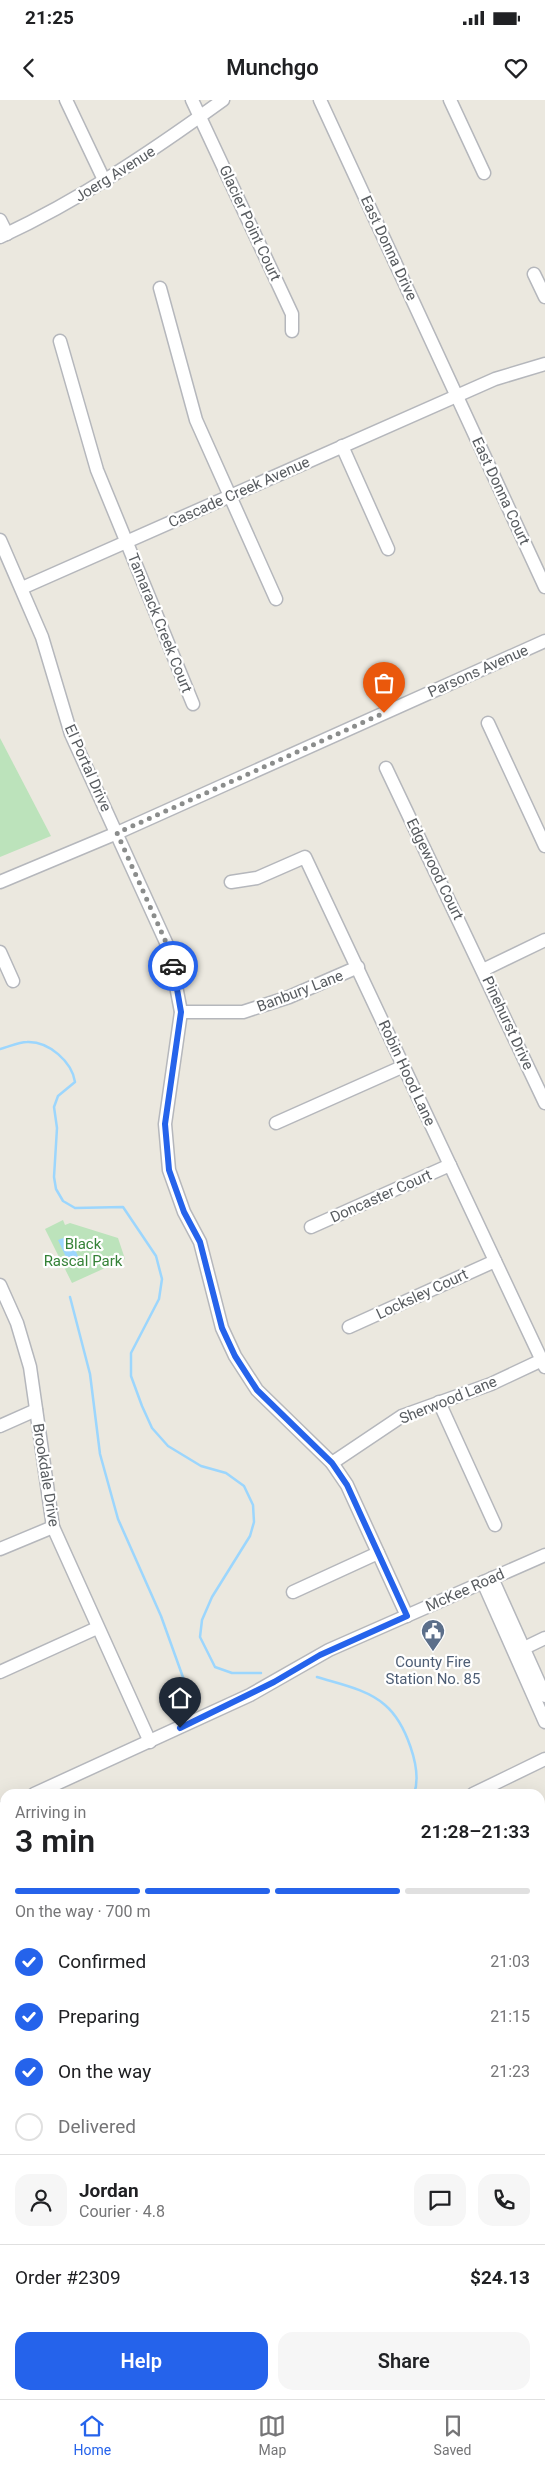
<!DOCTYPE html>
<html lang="en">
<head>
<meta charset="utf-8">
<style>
  body { margin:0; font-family:Roboto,sans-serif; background:#f6f6f6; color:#202124; height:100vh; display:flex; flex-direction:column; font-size:19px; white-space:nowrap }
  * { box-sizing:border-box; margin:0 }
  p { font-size:16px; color:#757577 }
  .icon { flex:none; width:28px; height:28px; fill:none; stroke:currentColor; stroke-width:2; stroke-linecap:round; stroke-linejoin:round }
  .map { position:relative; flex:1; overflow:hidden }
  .side { position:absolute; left:0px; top:1689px; width:545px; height:611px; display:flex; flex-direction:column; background:#fff; border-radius:15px 15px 0 0; box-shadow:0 5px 20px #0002 }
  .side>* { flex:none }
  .pin { position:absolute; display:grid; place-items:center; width:42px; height:42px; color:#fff; margin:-51px -21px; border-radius:50% 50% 50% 0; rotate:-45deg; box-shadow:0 0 5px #0007 }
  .pin .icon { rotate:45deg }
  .courier { position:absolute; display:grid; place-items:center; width:50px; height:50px; margin:-25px; border:4px solid #2563eb; border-radius:50%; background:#fff; color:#222; box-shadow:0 1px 6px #0007 }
  .head em { font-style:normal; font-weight:600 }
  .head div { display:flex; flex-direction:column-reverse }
  .head { display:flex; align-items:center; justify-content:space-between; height:85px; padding:0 15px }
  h1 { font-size:32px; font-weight:600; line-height:38px }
  .bar { display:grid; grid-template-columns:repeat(4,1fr); gap:8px 5px; align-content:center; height:60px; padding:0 15px }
  .bar i { height:6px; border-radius:4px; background:#e0e0e0 }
  .bar .on { background:#2563eb }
  .bar p { grid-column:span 4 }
  .line { display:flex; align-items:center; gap:12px; padding:0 15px; border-top:1px solid #e0e0e0 }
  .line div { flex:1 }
  .round { display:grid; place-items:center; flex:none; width:52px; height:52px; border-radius:15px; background:#f6f6f6 }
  ol { padding:0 15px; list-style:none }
  li { display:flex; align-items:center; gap:15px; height:55px }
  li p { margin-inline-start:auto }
  li .icon { padding:5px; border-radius:50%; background:#2563eb; color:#fff; stroke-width:4 }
  li:last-child { color:#757577 }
  li i { width:28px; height:28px; border:2px solid #e0e0e0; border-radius:50% }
  .button { display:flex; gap:10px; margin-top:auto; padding:10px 15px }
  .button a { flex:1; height:58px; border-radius:15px; background:#2563eb; color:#fff; font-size:20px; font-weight:600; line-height:58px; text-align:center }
  .button a+a { background:#f6f6f6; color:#202124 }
  .status { display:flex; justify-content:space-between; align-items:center; height:35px; padding:0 25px; background:#fff; direction:ltr }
  .status svg { height:14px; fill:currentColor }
  header { display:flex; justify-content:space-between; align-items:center; height:65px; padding:0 15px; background:#fff; font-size:22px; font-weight:600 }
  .tab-bar { display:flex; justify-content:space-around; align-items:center; height:70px; border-top:1px solid #e0e0e0; background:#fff; font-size:14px; color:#757577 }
  .tab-bar a { display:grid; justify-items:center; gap:2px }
  .tab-bar .on { color:#2563eb }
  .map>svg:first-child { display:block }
  .green { fill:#bce3bb }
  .water { fill:#9cd6fd }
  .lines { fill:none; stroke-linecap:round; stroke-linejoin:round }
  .stream { stroke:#9cd6fd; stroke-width:2.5 }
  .minor-casing { stroke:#b5b7bc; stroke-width:15 }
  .minor { stroke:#fff; stroke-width:12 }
  .done { stroke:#8b8d8c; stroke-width:5; stroke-dasharray:0 9 }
  .route { stroke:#2563eb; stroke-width:6 }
  .labels { text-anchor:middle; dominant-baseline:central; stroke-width:4.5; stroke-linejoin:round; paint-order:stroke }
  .street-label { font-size:15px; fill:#585c60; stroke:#fff }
  .park-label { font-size:15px; fill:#358237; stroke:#fff }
  .service-label { font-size:15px; fill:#4e5e75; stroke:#fff }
</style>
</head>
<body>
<div class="status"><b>21:25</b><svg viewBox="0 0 49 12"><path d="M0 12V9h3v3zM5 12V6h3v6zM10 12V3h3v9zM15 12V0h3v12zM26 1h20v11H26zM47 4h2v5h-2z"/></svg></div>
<header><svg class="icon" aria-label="back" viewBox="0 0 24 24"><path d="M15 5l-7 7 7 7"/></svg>Munchgo<svg class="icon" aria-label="heart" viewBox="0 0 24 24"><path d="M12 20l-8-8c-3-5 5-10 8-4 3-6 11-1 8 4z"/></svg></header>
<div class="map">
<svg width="545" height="2299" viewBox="0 0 545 2299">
  <rect width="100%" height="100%" fill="#ebe8df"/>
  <!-- green -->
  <g class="green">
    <polygon points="0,638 51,736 0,757"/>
    <polygon points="63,1120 65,1125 70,1123 118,1138 125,1159 72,1183 45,1129"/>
  </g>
  <!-- water -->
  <polygon class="water" points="69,1136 81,1163 71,1168 58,1140"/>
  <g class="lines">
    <!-- stream -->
    <g class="stream">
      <path d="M0 949C9 947 18 942 27 942 49 941 72 962 75 982L58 996 54 1007 57 1028 54 1077 56 1089 63 1101 75 1108 123 1107 156 1156 162 1179 159 1199 131 1253V1276L142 1306 152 1328 168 1346 201 1366 226 1373 244 1386 253 1405 254 1422 250 1436 212 1497 202 1520 200 1537 215 1567 232 1573H261"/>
      <polyline points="70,1197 90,1274 100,1354 118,1419 161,1516 194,1608"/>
      <path d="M317 1577C339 1584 367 1589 385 1605 405 1622 423 1669 414 1694"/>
      <polyline points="540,2118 545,2117"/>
    </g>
    <!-- minor casing -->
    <g class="minor-casing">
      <g id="minor">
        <polyline points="66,0 105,82"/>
        <polyline points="192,0 292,214 292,231"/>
        <polyline points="320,0 545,487"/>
        <polyline points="450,0 484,73"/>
        <polyline points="0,120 7,134"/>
        <path d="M0 137C80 100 151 52 223 0"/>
        <polyline points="534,174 545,197"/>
        <polyline points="160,188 196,320 276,499"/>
        <polyline points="60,241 97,370 193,604"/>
        <polyline points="342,346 388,449"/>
        <polyline points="0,440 42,537 71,634 169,849 181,912 165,1024 169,1070 184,1112 200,1142 222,1228 235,1256 257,1290 332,1363 347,1385 407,1516"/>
        <polyline points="22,488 495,279 545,264"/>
        <polyline points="488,623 545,746"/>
        <polyline points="386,668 545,1003"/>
        <polyline points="0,782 117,733 545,541"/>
        <polyline points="231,782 257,778 305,757 545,1267"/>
        <polyline points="0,852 13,881"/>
        <polyline points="483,870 545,840"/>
        <polyline points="181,912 243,912 289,897 358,867"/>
        <polyline points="276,1023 404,966"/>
        <polyline points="311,1127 450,1065"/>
        <polyline points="0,1185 17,1223 30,1267 53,1427 150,1642"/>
        <polyline points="349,1227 495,1161"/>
        <polyline points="439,1302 495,1425"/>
        <polyline points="0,1326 36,1310"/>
        <polyline points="332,1363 402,1316 491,1284 542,1260"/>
        <polyline points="0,1449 53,1427"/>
        <polyline points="492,1478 545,1596"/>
        <polyline points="483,1482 545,1622"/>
        <polyline points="293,1492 378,1453"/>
        <polyline points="516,1552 545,1538"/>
        <polyline points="0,1572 97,1528"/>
        <polyline points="34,1694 250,1595 329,1550 545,1455"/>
        <polyline points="473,1694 545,1659"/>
        <polyline points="0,1709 5,1707"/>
        <polyline points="0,1771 5,1782"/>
        <polyline points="540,1802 545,1795"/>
        <polyline points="540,1955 545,1959"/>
        <polyline points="540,2088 545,2089"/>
        <polyline points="0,2093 5,2091"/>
        <polyline points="540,2230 545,2228"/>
        <polyline points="388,2299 397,2295"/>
      </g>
    </g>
    <!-- minor -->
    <use href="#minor" class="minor"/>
  </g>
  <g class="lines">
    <!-- done -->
    <polyline class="done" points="173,866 169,849 117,733 384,613"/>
    <!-- route -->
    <polyline class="route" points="173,866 181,912 165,1024 169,1070 184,1112 200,1142 222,1228 235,1256 257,1290 332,1363 347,1385 407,1516 320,1555 274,1582 180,1628"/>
  </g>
  <!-- icons -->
  <defs>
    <g id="civic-pin" transform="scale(1.25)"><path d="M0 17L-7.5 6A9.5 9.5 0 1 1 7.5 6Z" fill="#5c6f8a" stroke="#fff"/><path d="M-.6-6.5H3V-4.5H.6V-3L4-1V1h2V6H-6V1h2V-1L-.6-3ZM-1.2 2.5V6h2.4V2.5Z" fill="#fff"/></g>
  </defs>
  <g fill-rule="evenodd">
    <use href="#civic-pin" x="433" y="1531"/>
  </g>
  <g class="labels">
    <!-- street labels -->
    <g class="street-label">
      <text transform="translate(115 74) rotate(-32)">Joerg Avenue</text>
      <text transform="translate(250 123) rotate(65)">Glacier Point Court</text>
      <text transform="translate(389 148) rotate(65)">East Donna Drive</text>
      <text transform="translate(501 391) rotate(65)">East Donna Court</text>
      <text transform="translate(239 392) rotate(-24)">Cascade Creek Avenue</text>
      <text transform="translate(160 523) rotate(68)">Tamarack Creek Court</text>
      <text transform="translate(478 571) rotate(-24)">Parsons Avenue</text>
      <text transform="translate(88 668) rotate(66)">El Portal Drive</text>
      <text transform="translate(435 769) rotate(64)">Edgewood Court</text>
      <text transform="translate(300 891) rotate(-21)">Banbury Lane</text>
      <text transform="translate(508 923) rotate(65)">Pinehurst Drive</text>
      <text transform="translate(407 973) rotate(65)">Robin Hood Lane</text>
      <text transform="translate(381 1096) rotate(-24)">Doncaster Court</text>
      <text transform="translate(422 1194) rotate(-25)">Locksley Court</text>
      <text transform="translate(448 1300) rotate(-22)">Sherwood Lane</text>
      <text transform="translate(46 1375) rotate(81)">Brookdale Drive</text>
      <text transform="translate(465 1490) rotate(-24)">McKee Road</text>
    </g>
    <!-- park labels -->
    <g class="park-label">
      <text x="83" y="1144">Black<tspan x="83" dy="17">Rascal Park</tspan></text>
    </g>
    <!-- service labels -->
    <g class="service-label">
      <text x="433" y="1562">County Fire<tspan x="433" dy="17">Station No. 85</tspan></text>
    </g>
  </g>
</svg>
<div class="pin" style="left:384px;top:613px;background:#ea580c"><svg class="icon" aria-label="bag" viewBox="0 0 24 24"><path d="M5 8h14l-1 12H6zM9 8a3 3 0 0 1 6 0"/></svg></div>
<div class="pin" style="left:180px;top:1628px;background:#1f2937"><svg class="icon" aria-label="home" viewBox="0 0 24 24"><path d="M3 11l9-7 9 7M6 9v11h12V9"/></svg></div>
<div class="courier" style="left:173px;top:866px"><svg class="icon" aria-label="car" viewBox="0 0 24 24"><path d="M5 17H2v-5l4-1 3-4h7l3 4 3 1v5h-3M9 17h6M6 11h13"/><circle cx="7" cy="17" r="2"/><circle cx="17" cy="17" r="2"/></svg></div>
<section class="side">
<div class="head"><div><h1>3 min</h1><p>Arriving in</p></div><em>21:28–21:33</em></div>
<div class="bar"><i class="on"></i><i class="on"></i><i class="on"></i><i></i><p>On the way · 700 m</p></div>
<ol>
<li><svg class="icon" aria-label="check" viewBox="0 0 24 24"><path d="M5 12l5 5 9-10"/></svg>Confirmed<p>21:03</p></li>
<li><svg class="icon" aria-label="check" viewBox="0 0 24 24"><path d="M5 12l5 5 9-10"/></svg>Preparing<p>21:15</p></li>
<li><svg class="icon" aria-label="check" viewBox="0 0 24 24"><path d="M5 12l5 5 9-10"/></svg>On the way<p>21:23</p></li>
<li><i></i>Delivered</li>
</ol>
<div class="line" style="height:90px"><a class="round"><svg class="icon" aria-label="person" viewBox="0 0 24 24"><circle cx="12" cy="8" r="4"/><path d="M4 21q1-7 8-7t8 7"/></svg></a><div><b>Jordan</b><p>Courier · 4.8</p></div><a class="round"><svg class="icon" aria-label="chat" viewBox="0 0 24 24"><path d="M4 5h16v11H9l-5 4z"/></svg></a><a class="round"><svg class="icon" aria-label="phone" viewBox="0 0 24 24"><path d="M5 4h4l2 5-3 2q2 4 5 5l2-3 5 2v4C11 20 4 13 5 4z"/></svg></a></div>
<div class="line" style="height:65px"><div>Order #2309</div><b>$24.13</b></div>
<div class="button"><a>Help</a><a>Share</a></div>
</section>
</div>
<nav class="tab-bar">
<a class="on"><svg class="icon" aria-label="home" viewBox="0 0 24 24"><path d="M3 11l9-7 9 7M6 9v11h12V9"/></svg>Home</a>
<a><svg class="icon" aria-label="map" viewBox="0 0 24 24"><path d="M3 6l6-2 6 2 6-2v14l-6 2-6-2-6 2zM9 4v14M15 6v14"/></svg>Map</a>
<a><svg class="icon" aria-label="saved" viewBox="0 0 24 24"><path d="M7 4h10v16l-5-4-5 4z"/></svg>Saved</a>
</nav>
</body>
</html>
